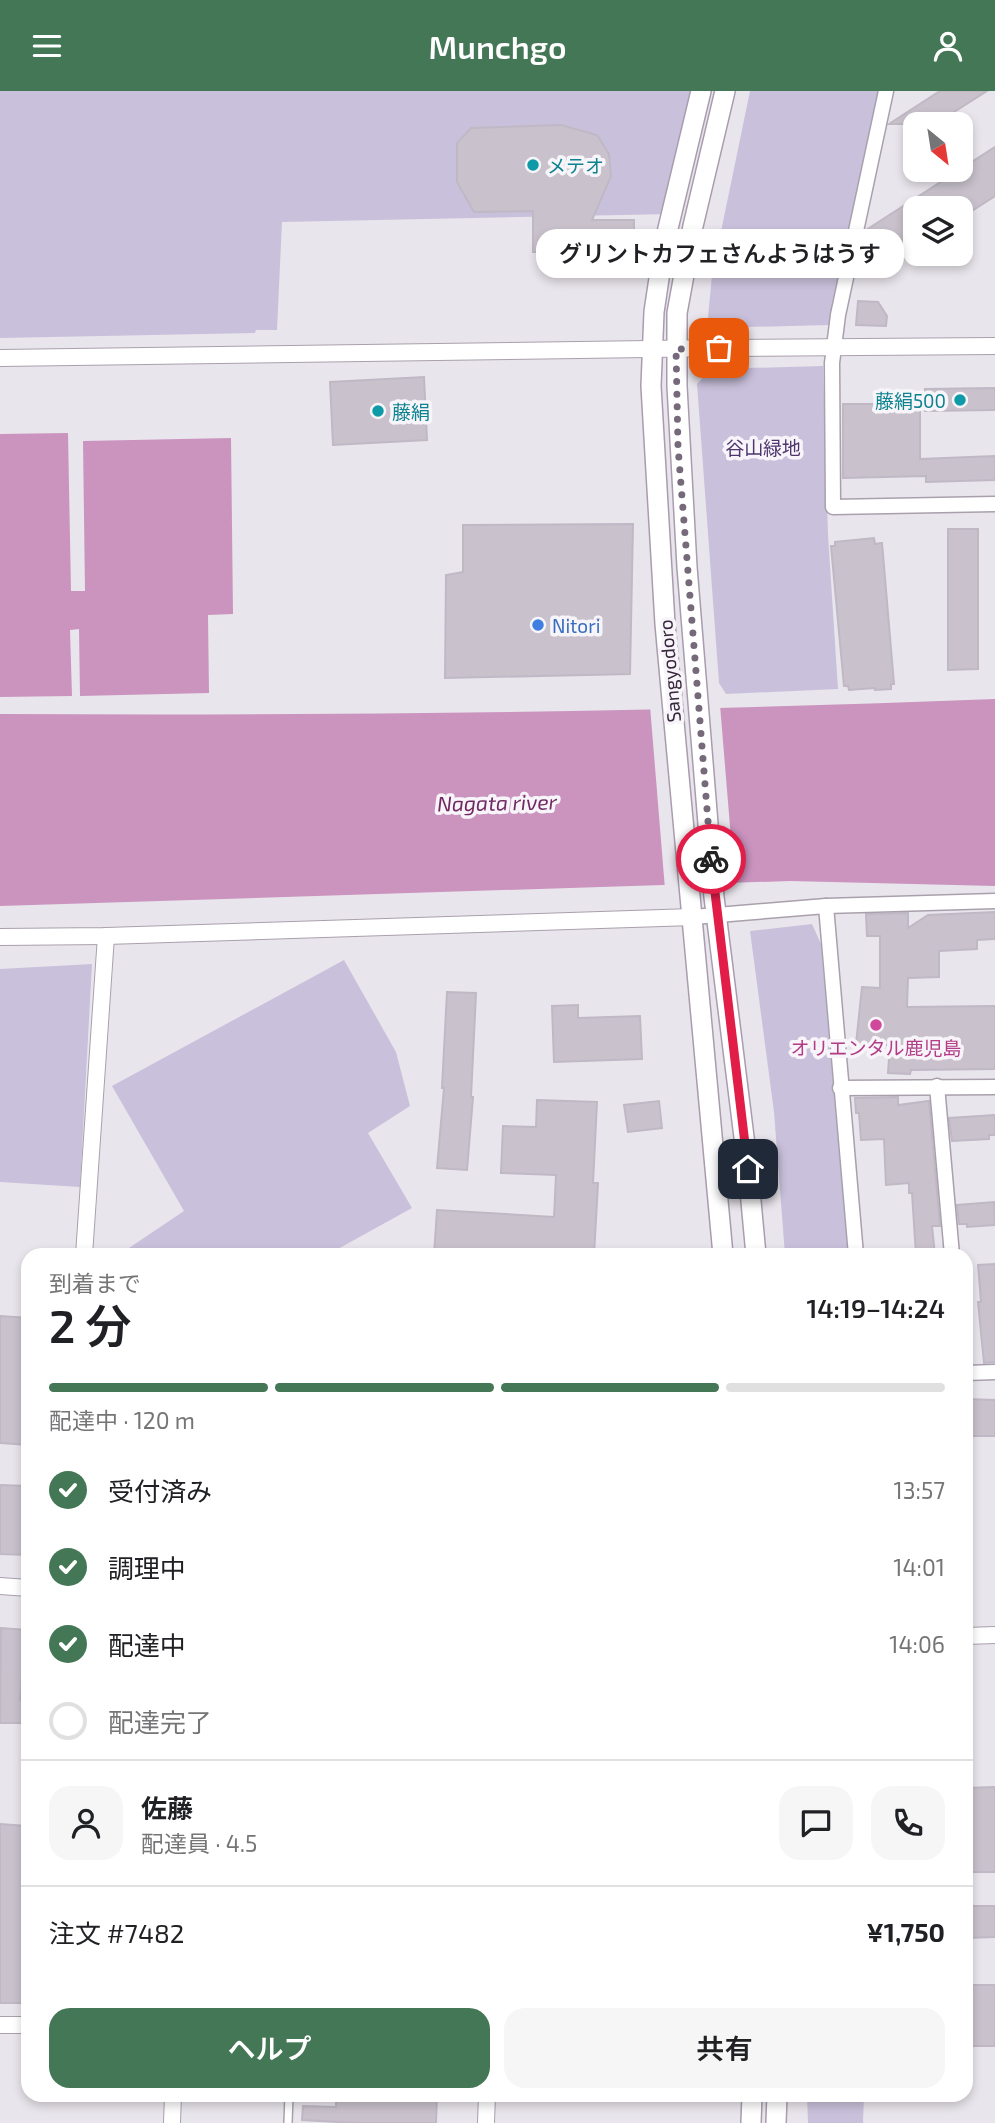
<!DOCTYPE html>
<html lang="ja">
<head>
<meta charset="utf-8">
<style>
  body { margin:0; font-family:"Exo 2","Noto Sans JP",sans-serif; background:#f6f6f6; color:#202124; height:100vh; display:flex; flex-direction:column; font-size:26px; white-space:nowrap }
  * { box-sizing:border-box; margin:0 }
  p { font-size:23px; color:#757577 }
  .icon { flex:none; width:38px; height:38px; fill:none; stroke:currentColor; stroke-width:2; stroke-linecap:round; stroke-linejoin:round }
  .map { position:relative; flex:1; overflow:hidden }
  .panel { position:absolute; left:21px; top:1157px; width:952px; height:854px; display:flex; flex-direction:column; background:#fff; border-radius:21px; box-shadow:0 4px 10px #0003 }
  .panel>* { flex:none }
  .needle { width:46px; rotate:150deg }
  .buttons { position:absolute; left:903px; top:21px; display:grid; gap:14px }
  .buttons a { display:grid; place-items:center; width:70px; height:70px; border-radius:14px; background:#fff; box-shadow:0 4px 10px #0003; font-size:35px }
  .pin { position:absolute; display:grid; place-items:center; width:60px; height:60px; color:#fff; margin:-30px; border-radius:14px; box-shadow:0 4px 10px #0006 }
  .courier { position:absolute; display:grid; place-items:center; width:70px; height:70px; margin:-35px; border:5px solid #e11d48; border-radius:50%; background:#fff; color:#222; box-shadow:0 2px 9px #0007 }
  .bubble { position:absolute; height:49px; border-radius:21px; background:#fff; box-shadow:0 4px 10px #0003; font-size:23px; font-weight:600; line-height:49px; text-align:center }
  .headline em { font-style:normal; font-weight:600 }
  .headline div { display:flex; flex-direction:column-reverse }
  .headline { display:flex; align-items:center; justify-content:space-between; height:119px; padding:0 28px }
  h1 { font-size:46px; font-weight:600; line-height:52px }
  .bar { display:grid; grid-template-columns:repeat(4,1fr); gap:10px 7px; align-content:center; height:84px; padding:0 28px }
  .bar i { height:9px; border-radius:5px; background:#e0e0e0 }
  .bar .selected { background:#437755 }
  .bar p { grid-column:span 4 }
  .line { display:flex; align-items:center; gap:18px; padding:0 28px; border-top:2px solid #e0e0e0 }
  .line div { flex:1 }
  .round { display:grid; place-items:center; flex:none; width:74px; height:74px; border-radius:21px; background:#f6f6f6 }
  ol { padding:0 28px; list-style:none }
  li { display:flex; align-items:center; gap:21px; height:77px }
  li p { margin-inline-start:auto }
  li .icon { padding:7px; border-radius:50%; background:#437755; color:#fff; stroke-width:4 }
  li:last-child { color:#757577 }
  li i { width:38px; height:38px; border:4px solid #e0e0e0; border-radius:50% }
  .action { display:flex; gap:14px; margin-top:auto; padding:14px 28px }
  .action a { flex:1; height:80px; border-radius:21px; background:#437755; color:#fff; font-size:28px; font-weight:600; line-height:80px; text-align:center }
  .action a+a { background:#f6f6f6; color:#202124 }
  header { display:flex; justify-content:space-between; align-items:center; height:91px; padding:0 28px; background:#437755; color:#fff; font-size:32px; font-weight:600 }
  .map>svg:first-child { display:block }
  .green { fill:#c9c1db }
  .water { fill:#ca94bf }
  .pier { fill:#e9e5ec }
  .building { fill:#c9c2cd; stroke:#c0b8c5; stroke-width:2 }
  .lines { fill:none; stroke-linecap:round; stroke-linejoin:round }
  .service-casing { stroke:#a9a0ad; stroke-width:10 }
  .minor-casing { stroke:#a9a0ad; stroke-width:17 }
  .tertiary-casing { stroke:#a9a0ad; stroke-width:18 }
  .secondary-casing { stroke:#a99cae; stroke-width:22 }
  .service { stroke:#fff; stroke-width:7 }
  .minor { stroke:#fff; stroke-width:14 }
  .tertiary { stroke:#fff; stroke-width:16 }
  .secondary { stroke:#fff; stroke-width:19 }
  .done { stroke:#75697a; stroke-width:7; stroke-dasharray:0 12.6 }
  .route { stroke:#e11d48; stroke-width:9 }
  .culture-dot { fill:#0f9aa8; stroke:#f7f5f9; stroke-width:2.5 }
  .shop-dot { fill:#3f7fe0; stroke:#f7f5f9; stroke-width:2.5 }
  .hotel-dot { fill:#d1479c; stroke:#f7f5f9; stroke-width:2.5 }
  .labels { text-anchor:middle; dominant-baseline:central; stroke-width:7; stroke-linejoin:round; paint-order:stroke }
  .culture-label { font-size:19px; fill:#0d838f; stroke:#f7f5f9; text-anchor:start }
  .park-label { font-size:19px; fill:#4e356e; stroke:#f7f5f9 }
  .shop-label { font-size:19px; fill:#366cbe; stroke:#f7f5f9; text-anchor:start }
  .street-label { font-size:19px; fill:#37263c; stroke:#f7f5f9 }
  .hotel-label { font-size:19px; fill:#b23c85; stroke:#f7f5f9 }
  .water-label { font-size:21px; font-style:italic; fill:#712761; stroke:#f7f5f9 }
</style>
</head>
<body>
<header><svg class="icon" aria-label="menu" viewBox="0 0 24 24"><path d="M4 6h16M4 12h16M4 18h16"/></svg>Munchgo<svg class="icon" aria-label="person" viewBox="0 0 24 24"><circle cx="12" cy="8" r="4"/><path d="M4 21q1-7 8-7t8 7"/></svg></header>
<div class="map">
<svg width="995" height="2032" viewBox="0 0 995 2032">
  <rect width="100%" height="100%" fill="#e9e5ec"/>
  <!-- green -->
  <g class="green">
    <polygon points="0,0 697,0 672,123 282,131 277,239 256,239 255,242 0,247"/>
    <polygon points="750,0 879,0 829,234 707,237 712,184"/>
    <polygon points="823,275 828,444 838,598 726,603 719,592 697,293 711,278"/>
    <polygon points="812,833 821,853 848,1164 785,1164 774,1021 750,840"/>
    <polygon points="344,869 396,961 410,1015 368,1042 412,1117 327,1164 134,1164 129,1157 184,1120 112,995"/>
    <polygon points="92,873 80,1096 0,1091 0,878"/>
    <polygon points="807,2004 864,2004 863,2032 808,2032"/>
  </g>
  <!-- water -->
  <g class="water">
    <polygon points="68,342 71,500 85,500 83,350 231,347 233,523 208,524 209,602 80,605 79,538 70,539 72,605 0,606 0,343"/>
    <path d="M995 608V795L790 790 0 815V623C332 625 664 621 995 608Z"/>
  </g>
  <!-- pier -->
  <polygon class="pier" points="720,614 735,796 665,798 650,615"/>
  <!-- building -->
  <g class="building">
    <polygon points="940,0 987,0 935,33 915,33 915,51 904,33 889,33"/>
    <polygon points="561,34 597,44 609,63 611,85 592,129 634,129 634,161 533,161 533,120 474,121 457,91 457,52 471,37"/>
    <polygon points="995,56 995,105 961,127 961,117 915,117 915,156 883,177 864,148 866,139"/>
    <polygon points="858,210 878,211 887,225 886,235 856,234"/>
    <polygon points="424,286 427,349 333,354 330,291"/>
    <polygon points="995,297 995,319 925,320 925,298"/>
    <polygon points="843,313 920,313 920,368 995,365 995,389 926,391 926,385 843,387"/>
    <polygon points="633,433 630,583 445,587 446,484 463,481 463,434"/>
    <polygon points="948,438 978,438 978,578 948,579"/>
    <polygon points="874,447 875,453 882,452 894,593 891,593 891,598 875,599 875,597 849,599 848,595 844,595 831,455 835,455 835,451"/>
    <polygon points="995,821 995,848 977,849 977,858 939,860 939,886 908,887 907,916 995,915 995,978 911,979 910,983 888,982 890,954 856,953 862,896 880,897 880,845 867,845 866,823 908,822 908,837 928,824"/>
    <polygon points="447,901 476,902 471,1006 473,1006 467,1079 437,1077 444,997 442,997"/>
    <polygon points="578,914 578,927 640,925 642,968 554,971 552,915"/>
    <polygon points="898,1006 898,1014 929,1010 940,1135 932,1135 935,1164 916,1164 912,1102 909,1102 909,1092 886,1094 884,1048 861,1049 859,1022 856,1022 855,1007"/>
    <polygon points="537,1009 597,1011 593,1092 598,1092 594,1164 434,1164 437,1119 554,1126 556,1084 501,1082 503,1035 536,1036"/>
    <polygon points="659,1010 662,1037 628,1041 624,1014"/>
    <polygon points="995,1024 995,1044 989,1044 989,1048 952,1050 949,1027"/>
    <polygon points="994,1111 995,1134 967,1136 967,1133 959,1133 957,1114"/>
    <polygon points="995,1173 995,1271 984,1272 978,1211 981,1211 978,1174"/>
    <polygon points="0,1225 28,1227 28,1354 0,1352"/>
    <polygon points="966,1308 995,1309 995,1345 966,1345"/>
    <polygon points="0,1394 28,1395 28,1464 0,1463"/>
    <polygon points="1,1537 26,1539 20,1609 28,1610 28,1632 0,1632"/>
    <polygon points="995,1696 995,1781 966,1781 966,1697"/>
    <polygon points="0,1733 26,1735 22,1783 28,1784 28,1912 0,1912"/>
    <polygon points="966,1815 995,1815 995,1846 966,1847"/>
    <rect x="966" y="1894" width="29" height="61"/>
    <polygon points="336,2004 359,2004 359,2008 412,2010 412,2004 437,2004 436,2032 356,2032 302,2029 303,2015 336,2016"/>
  </g>
  <g class="lines">
    <!-- service casing -->
    <g class="service-casing">
      <polyline id="service" points="288,2032 289,2004"/>
    </g>
    <!-- minor casing -->
    <g class="minor-casing">
      <g id="minor">
        <polyline points="886,0 838,224 832,272 833,416 995,413"/>
        <polyline points="826,815 856,1164"/>
        <polyline points="693,826 826,815 995,810"/>
        <polyline points="937,995 952,1164"/>
        <polyline points="840,997 995,996"/>
        <polyline points="966,1282 995,1281"/>
      </g>
    </g>
    <!-- tertiary casing -->
    <g class="tertiary-casing">
      <g id="tertiary">
        <polyline points="0,267 719,257 995,255"/>
        <polyline points="0,846 106,845 693,826"/>
        <polyline points="84,1164 106,845"/>
        <polyline points="0,1495 28,1497"/>
        <polyline points="966,1545 995,1544"/>
        <polyline points="0,1934 28,1934"/>
        <polyline points="172,2032 173,2004"/>
        <polyline points="486,2032 487,2004"/>
      </g>
    </g>
    <!-- secondary casing -->
    <g class="secondary-casing">
      <g id="secondary">
        <polyline points="701,0 664,154 654,221 651,295 665,533 723,1164"/>
        <polyline points="725,0 693,135 677,222 677,295 687,476 714,806 748,1078 756,1164"/>
        <polyline points="751,2032 752,2004"/>
        <polyline points="776,2032 777,2004"/>
      </g>
    </g>
    <!-- service -->
    <use href="#service" class="service"/>
    <!-- minor -->
    <use href="#minor" class="minor"/>
    <!-- tertiary -->
    <use href="#tertiary" class="tertiary"/>
    <!-- secondary -->
    <use href="#secondary" class="secondary"/>
  </g>
  <g class="lines">
    <!-- done -->
    <polyline class="done" points="711,768 678,356 676,258 719,257"/>
    <!-- route -->
    <polyline class="route" points="711,768 748,1078"/>
  </g>
  <!-- markers -->
  <g class="culture-dot">
    <circle cx="533" cy="74" r="7"/>
    <circle cx="960" cy="309" r="7"/>
    <circle cx="378" cy="320" r="7"/>
  </g>
  <circle class="shop-dot" cx="538" cy="534" r="7"/>
  <circle class="hotel-dot" cx="876" cy="934" r="7"/>
  <g class="labels">
    <!-- culture labels -->
    <g class="culture-label">
      <text x="547" y="74">メテオ</text>
      <text x="946" y="309" text-anchor="end">藤絹500</text>
      <text x="392" y="320">藤絹</text>
    </g>
    <!-- park labels -->
    <g class="park-label">
      <text x="763" y="356">谷山緑地</text>
    </g>
    <!-- shop labels -->
    <g class="shop-label">
      <text x="552" y="534">Nitori</text>
    </g>
    <!-- street labels -->
    <g class="street-label">
      <text transform="translate(669 580) rotate(-95)">Sangyodoro</text>
    </g>
    <!-- hotel labels -->
    <g class="hotel-label">
      <text x="876" y="956">オリエンタル鹿児島</text>
    </g>
    <!-- water labels -->
    <g class="water-label">
      <text transform="translate(497 711) rotate(-1)">Nagata river</text>
    </g>
  </g>
</svg>
<div class="buttons">
<a><svg class="needle" viewBox="-14 -14 28 28"><path d="M0-13l5 13h-10z" fill="#e53935"/><path d="M0 13l5-13h-10z" fill="#757577"/></svg></a>
<a><svg class="icon" aria-label="layers" viewBox="0 0 24 24"><path d="M12 4l9 5-9 5-9-5zM3 14l9 5 9-5"/></svg></a>
</div>
<div class="pin" style="left:719px;top:257px;background:#ea580c"><svg class="icon" aria-label="bag" viewBox="0 0 24 24"><path d="M5 8h14l-1 12H6zM9 8a3 3 0 0 1 6 0"/></svg></div>
<div class="pin" style="left:748px;top:1078px;background:#1f2937"><svg class="icon" aria-label="home" viewBox="0 0 24 24"><path d="M3 11l9-7 9 7M6 9v11h12V9"/></svg></div>
<div class="courier" style="left:711px;top:768px"><svg class="icon" aria-label="bike" viewBox="0 0 24 24"><circle cx="6" cy="16" r="4"/><circle cx="18" cy="16" r="4"/><path d="M6 16l4-8h5l3 8M10 8l3 8H6M13 5h3"/></svg></div>
<div class="bubble" style="left:536px;top:138px;width:368px">グリントカフェさんようはうす</div>
<section class="panel">
<div class="headline"><div><h1>2 分</h1><p>到着まで</p></div><em>14:19–14:24</em></div>
<div class="bar"><i class="selected"></i><i class="selected"></i><i class="selected"></i><i></i><p>配達中 · 120 m</p></div>
<ol>
<li><svg class="icon" aria-label="check" viewBox="0 0 24 24"><path d="M5 12l5 5 9-10"/></svg>受付済み<p>13:57</p></li>
<li><svg class="icon" aria-label="check" viewBox="0 0 24 24"><path d="M5 12l5 5 9-10"/></svg>調理中<p>14:01</p></li>
<li><svg class="icon" aria-label="check" viewBox="0 0 24 24"><path d="M5 12l5 5 9-10"/></svg>配達中<p>14:06</p></li>
<li><i></i>配達完了</li>
</ol>
<div class="line" style="height:126px"><a class="round"><svg class="icon" aria-label="person" viewBox="0 0 24 24"><circle cx="12" cy="8" r="4"/><path d="M4 21q1-7 8-7t8 7"/></svg></a><div><b>佐藤</b><p>配達員 · 4.5</p></div><a class="round"><svg class="icon" aria-label="chat" viewBox="0 0 24 24"><path d="M4 5h16v11H9l-5 4z"/></svg></a><a class="round"><svg class="icon" aria-label="phone" viewBox="0 0 24 24"><path d="M5 4h4l2 5-3 2q2 4 5 5l2-3 5 2v4C11 20 4 13 5 4z"/></svg></a></div>
<div class="line" style="height:91px"><div>注文 #7482</div><b>¥1,750</b></div>
<div class="action"><a>ヘルプ</a><a>共有</a></div>
</section>
</div>
</body>
</html>
